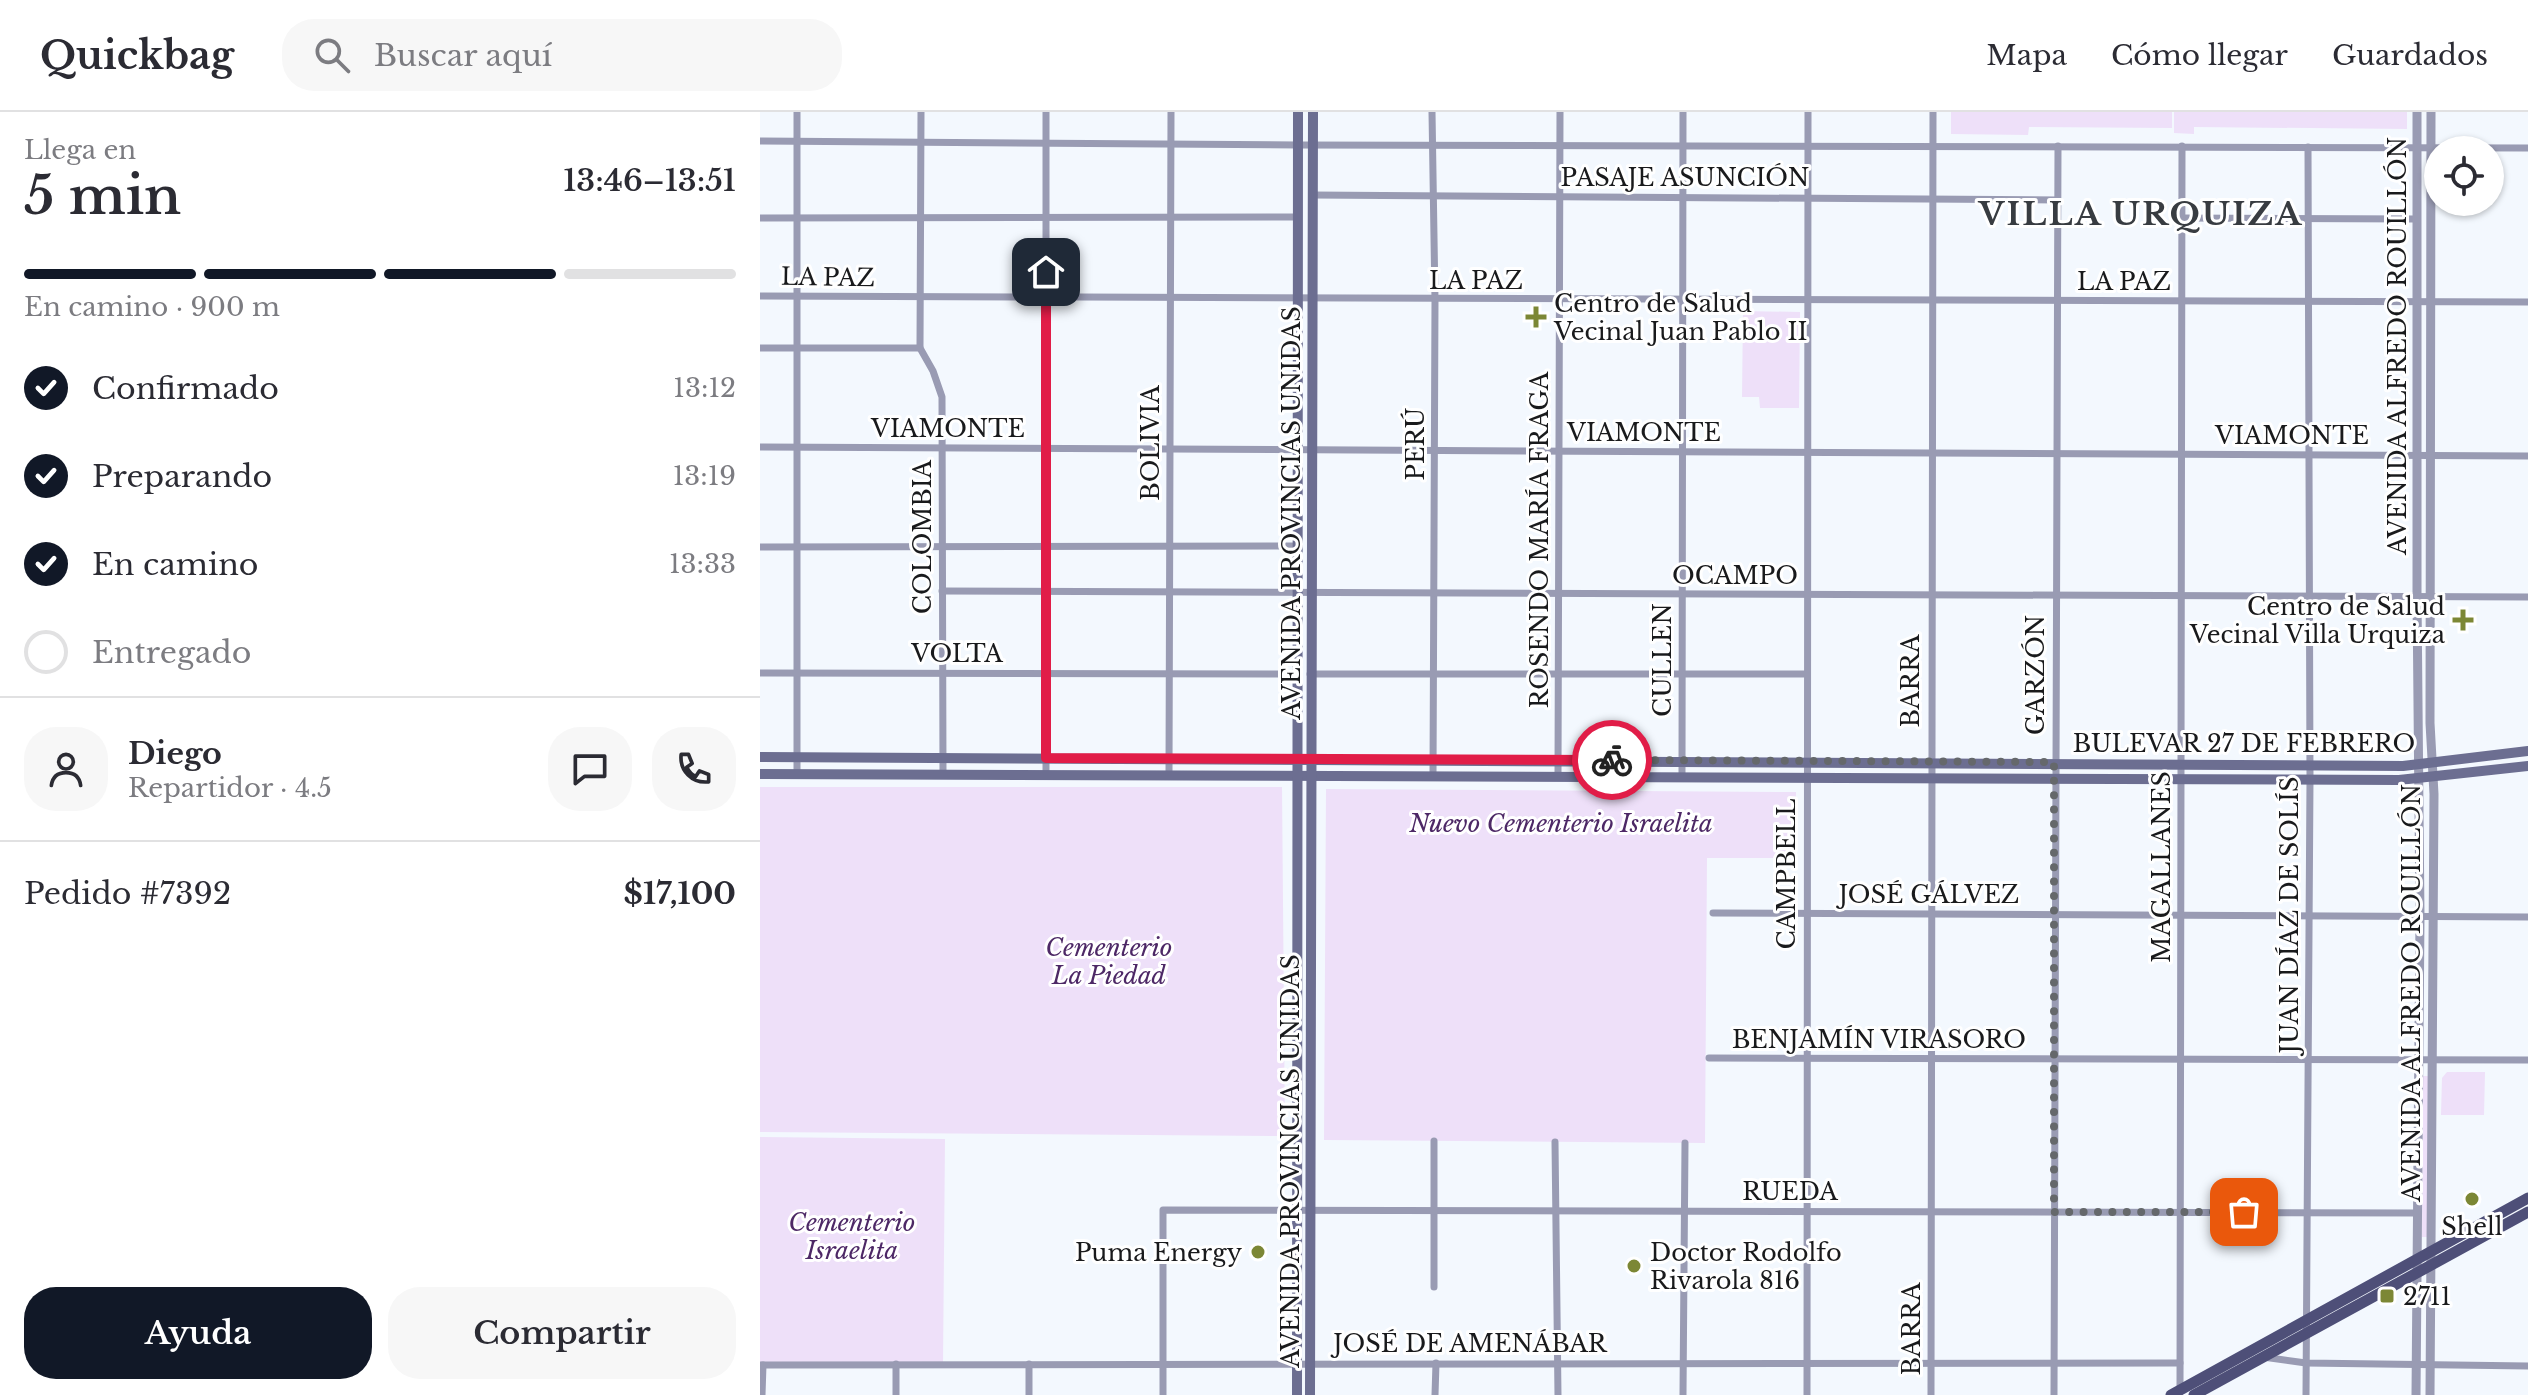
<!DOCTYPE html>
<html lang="es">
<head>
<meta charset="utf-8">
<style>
  body { margin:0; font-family:"Libre Baskerville",serif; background:#f7f7f7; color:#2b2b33; height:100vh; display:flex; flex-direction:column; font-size:30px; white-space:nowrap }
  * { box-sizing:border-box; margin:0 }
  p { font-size:26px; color:#7c7c81 }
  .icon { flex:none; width:44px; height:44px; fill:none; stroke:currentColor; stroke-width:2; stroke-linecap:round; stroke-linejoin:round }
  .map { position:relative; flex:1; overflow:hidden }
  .panel { display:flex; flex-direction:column; background:#fff; width:760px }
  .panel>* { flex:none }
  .tools { position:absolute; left:1664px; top:24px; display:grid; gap:16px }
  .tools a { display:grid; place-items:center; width:80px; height:80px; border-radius:50%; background:#fff; box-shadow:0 2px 6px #0004; font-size:40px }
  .pin { position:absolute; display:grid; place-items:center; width:68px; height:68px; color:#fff; margin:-34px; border-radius:16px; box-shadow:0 4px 12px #0006 }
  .courier { position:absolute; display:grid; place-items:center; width:80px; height:80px; margin:-40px; border:6px solid #e11d48; border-radius:50%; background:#fff; color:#222; box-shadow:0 2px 10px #0007 }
  .summary em { font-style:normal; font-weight:600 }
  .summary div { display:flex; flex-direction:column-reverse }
  .summary { display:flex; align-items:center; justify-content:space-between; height:136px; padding:0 24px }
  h1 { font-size:52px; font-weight:600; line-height:60px }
  .bar { display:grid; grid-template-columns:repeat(4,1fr); gap:12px 8px; align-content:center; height:96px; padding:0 24px }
  .bar i { height:10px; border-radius:6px; background:#e1e1e2 }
  .bar .selected { background:#111827 }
  .bar p { grid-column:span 4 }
  .line { display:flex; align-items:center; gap:20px; padding:0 24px; border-top:2px solid #e1e1e2 }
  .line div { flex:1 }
  .round { display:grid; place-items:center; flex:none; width:84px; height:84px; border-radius:32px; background:#f7f7f7 }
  ol { padding:0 24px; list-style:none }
  li { display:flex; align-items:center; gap:24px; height:88px }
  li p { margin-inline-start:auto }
  li .icon { padding:8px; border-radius:50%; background:#111827; color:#fff; stroke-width:4 }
  li:last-child { color:#7c7c81 }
  li i { width:44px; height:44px; border:4px solid #e1e1e2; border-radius:50% }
  .primary-button { display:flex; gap:16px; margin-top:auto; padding:16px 24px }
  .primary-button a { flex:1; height:92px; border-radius:32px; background:#111827; color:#fff; font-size:32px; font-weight:600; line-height:92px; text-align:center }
  .primary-button a+a { background:#f7f7f7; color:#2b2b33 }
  header { display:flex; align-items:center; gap:48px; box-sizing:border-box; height:112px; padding:0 40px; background:#fff; border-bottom:2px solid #e1e1e2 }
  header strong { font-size:38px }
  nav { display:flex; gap:44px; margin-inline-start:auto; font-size:28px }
  .search { width:560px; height:72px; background:#f7f7f7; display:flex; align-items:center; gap:20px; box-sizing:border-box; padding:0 28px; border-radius:32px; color:#7c7c81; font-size:30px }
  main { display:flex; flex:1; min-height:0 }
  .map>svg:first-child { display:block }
  .green { fill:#eee0f9 }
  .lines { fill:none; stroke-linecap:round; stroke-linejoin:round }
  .minor { stroke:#999bb3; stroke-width:7 }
  .tertiary { stroke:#999bb3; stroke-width:9 }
  .secondary { stroke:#6c6e91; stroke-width:10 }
  .primary { stroke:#4e4f78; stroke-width:11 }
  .done { stroke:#65686b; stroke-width:8; stroke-dasharray:0 14.4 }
  .route { stroke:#e11d48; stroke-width:10 }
  .poi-dot { fill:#7c8735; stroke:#fff; stroke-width:3 }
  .labels { text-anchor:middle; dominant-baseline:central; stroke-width:6; stroke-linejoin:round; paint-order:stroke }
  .street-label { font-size:24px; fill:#191a1c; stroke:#fff }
  .poi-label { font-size:24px; fill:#191a1c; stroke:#fff; text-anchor:start }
  .park-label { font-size:24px; font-style:italic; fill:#4d2866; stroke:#fff }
  .district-label { font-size:32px; font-weight:bold; letter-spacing:2px; fill:#383c41; stroke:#fff }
</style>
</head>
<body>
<header>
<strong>Quickbag</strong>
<div class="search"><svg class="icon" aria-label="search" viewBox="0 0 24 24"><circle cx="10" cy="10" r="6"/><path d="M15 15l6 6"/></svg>Buscar aquí</div>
<nav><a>Mapa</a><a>Cómo llegar</a><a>Guardados</a></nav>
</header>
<main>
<section class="panel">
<div class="summary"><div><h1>5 min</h1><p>Llega en</p></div><em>13:46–13:51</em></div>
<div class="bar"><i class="selected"></i><i class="selected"></i><i class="selected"></i><i></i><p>En camino · 900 m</p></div>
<ol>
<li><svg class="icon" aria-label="check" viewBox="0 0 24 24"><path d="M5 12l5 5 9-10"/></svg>Confirmado<p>13:12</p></li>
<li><svg class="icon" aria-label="check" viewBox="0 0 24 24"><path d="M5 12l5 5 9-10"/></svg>Preparando<p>13:19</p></li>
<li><svg class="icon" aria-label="check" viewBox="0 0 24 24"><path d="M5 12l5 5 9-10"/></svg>En camino<p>13:33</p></li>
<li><i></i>Entregado</li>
</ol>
<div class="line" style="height:144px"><a class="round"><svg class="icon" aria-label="person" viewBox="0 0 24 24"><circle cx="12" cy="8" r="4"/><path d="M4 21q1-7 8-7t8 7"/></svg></a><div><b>Diego</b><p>Repartidor · 4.5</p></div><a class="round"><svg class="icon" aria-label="chat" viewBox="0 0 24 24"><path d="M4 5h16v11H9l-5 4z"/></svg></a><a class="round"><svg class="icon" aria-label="phone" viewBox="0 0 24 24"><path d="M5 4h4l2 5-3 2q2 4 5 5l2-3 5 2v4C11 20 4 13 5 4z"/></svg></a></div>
<div class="line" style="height:104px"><div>Pedido #7392</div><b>$17,100</b></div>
<div class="primary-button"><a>Ayuda</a><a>Compartir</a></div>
</section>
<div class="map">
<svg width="1768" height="1283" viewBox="0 0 1768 1283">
  <rect width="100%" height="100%" fill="#f3f8fe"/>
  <!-- green -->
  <g class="green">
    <polygon points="1191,0 1412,0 1412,16 1269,15 1268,23 1191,22"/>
    <polygon points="1414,0 1647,0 1647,17 1434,15 1434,22 1414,21"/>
    <polygon points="983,199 1040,200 1039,296 1000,296 999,285 982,285"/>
    <polygon points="0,675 522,675 525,1024 0,1020"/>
    <polygon points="566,677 1036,680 1035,746 947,746 945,1031 564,1028"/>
    <polygon points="1687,960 1725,960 1724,1003 1681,1003 1682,966"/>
    <polygon points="1663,964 1668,964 1667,1125 1662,1125"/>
    <polygon points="0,1025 185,1027 183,1251 0,1251"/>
  </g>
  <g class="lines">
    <!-- minor -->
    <g class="minor">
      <polyline points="37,0 37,662"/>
      <polyline points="161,0 160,236 173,259 182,285 183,662"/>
      <polyline points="672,0 675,188 673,664"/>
      <polyline points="0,29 538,33 1768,36"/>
      <polyline points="552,83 1298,88"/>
      <polyline points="0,106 538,105"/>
      <polyline points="1421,106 1657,107"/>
      <polyline points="0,184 1768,190"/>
      <polyline points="0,236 160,236"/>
      <polyline points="0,335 1768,344"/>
      <polyline points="0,435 538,434"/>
      <polyline points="182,479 1768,485"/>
      <polyline points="0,561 538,562"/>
      <polyline points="550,562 1046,562"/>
      <polyline points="286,662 286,0"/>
      <polyline points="409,663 411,0"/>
      <polyline points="798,664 800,0"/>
      <polyline points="922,665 923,0"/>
      <polyline points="953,801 1768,805"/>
      <polyline points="949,946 1768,948"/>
      <polyline points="795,1030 798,1283"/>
      <polyline points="674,1175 674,1029"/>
      <polyline points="1503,1245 1546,1251 1768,1254"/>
      <polyline points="136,1252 136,1283"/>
      <polyline points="269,1252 269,1283"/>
      <polyline points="0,1253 1420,1251"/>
      <polyline points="1420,1280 1422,34"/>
      <polyline points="2,1283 3,1253"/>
      <polyline points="403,1283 403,1098 1657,1101"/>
      <polyline points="675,1283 676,1251"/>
      <polyline points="923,1283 925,1031"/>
      <polyline points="1047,1283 1048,0"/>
      <polyline points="1171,1283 1173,0"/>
      <polyline points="1294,1283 1298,34"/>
      <polyline points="1546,1283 1550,667 1548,35"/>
    </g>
    <!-- tertiary -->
    <g class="tertiary">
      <polyline points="1656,1283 1660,804 1657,485 1657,0"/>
      <polyline points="1670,1283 1674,682 1670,611 1671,0"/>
    </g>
    <!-- secondary -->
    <g class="secondary">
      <polyline points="0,645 1643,654 1768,639"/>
      <polyline points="0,662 1639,668 1768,654"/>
      <polyline points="537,1283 538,0"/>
      <polyline points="550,1283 553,0"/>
    </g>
    <!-- primary -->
    <g class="primary">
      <polyline points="1411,1283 1768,1086"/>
      <polyline points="1434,1283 1768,1100"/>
    </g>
  </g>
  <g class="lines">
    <!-- done -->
    <polyline class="done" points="852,648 1294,650 1294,1100 1484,1100"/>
    <!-- route -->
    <polyline class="route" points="286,160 286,646 852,648"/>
  </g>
  <!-- markers -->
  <g class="poi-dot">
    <path d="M772 193h8v8h8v8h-8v8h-8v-8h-8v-8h8z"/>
    <path d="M1699 496h8v8h8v8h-8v8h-8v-8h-8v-8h8z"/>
    <circle cx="1712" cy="1087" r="8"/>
    <circle cx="498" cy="1140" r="8"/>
    <circle cx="874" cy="1154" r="8"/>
    <rect x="1619" y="1176" width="16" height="16" rx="4"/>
  </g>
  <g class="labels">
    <!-- street labels -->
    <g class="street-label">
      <text x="925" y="65">PASAJE ASUNCIÓN</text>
      <text transform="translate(68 165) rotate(1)">LA PAZ</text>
      <text x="716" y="168">LA PAZ</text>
      <text x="1364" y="169">LA PAZ</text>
      <text transform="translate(1637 234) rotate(-90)">AVENIDA ALFREDO ROUILLÓN</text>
      <text x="188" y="316">VIAMONTE</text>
      <text x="884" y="320">VIAMONTE</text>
      <text x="1532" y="323">VIAMONTE</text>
      <text transform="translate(390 331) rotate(-90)">BOLIVIA</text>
      <text transform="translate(655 332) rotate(-90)">PERÚ</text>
      <text transform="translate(531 401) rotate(-90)">AVENIDA PROVINCIAS UNIDAS</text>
      <text transform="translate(162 425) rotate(-90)">COLOMBIA</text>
      <text transform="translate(779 428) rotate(-90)">ROSENDO MARÍA FRAGA</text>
      <text x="975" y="463">OCAMPO</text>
      <text x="197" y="541">VOLTA</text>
      <text transform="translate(902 548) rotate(-90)">CULLEN</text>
      <text transform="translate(1275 563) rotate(-90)">GARZÓN</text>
      <text transform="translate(1150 569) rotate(-90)">BARRA</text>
      <text x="1484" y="631">BULEVAR 27 DE FEBRERO</text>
      <text transform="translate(1401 755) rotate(-90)">MAGALLANES</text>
      <text transform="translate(1026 762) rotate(-90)">CAMPBELL</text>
      <text x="1169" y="782">JOSÉ GÁLVEZ</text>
      <text transform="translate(1529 803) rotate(-90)">JUAN DÍAZ DE SOLÍS</text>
      <text transform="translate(1651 881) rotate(-90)">AVENIDA ALFREDO ROUILLÓN</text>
      <text x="1119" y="927">BENJAMÍN VIRASORO</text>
      <text transform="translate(530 1049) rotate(-90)">AVENIDA PROVINCIAS UNIDAS</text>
      <text x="1030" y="1079">RUEDA</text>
      <text transform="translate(1151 1217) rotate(-90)">BARRA</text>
      <text x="710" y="1231">JOSÉ DE AMENÁBAR</text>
    </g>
    <!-- poi labels -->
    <g class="poi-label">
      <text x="794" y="191">Centro de Salud<tspan x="794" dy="28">Vecinal Juan Pablo II</tspan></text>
      <text x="1685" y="494" text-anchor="end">Centro de Salud<tspan x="1685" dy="28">Vecinal Villa Urquiza</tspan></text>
      <text x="1712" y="1114" text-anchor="middle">Shell</text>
      <text x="482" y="1140" text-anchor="end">Puma Energy</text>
      <text x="890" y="1140">Doctor Rodolfo<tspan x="890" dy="28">Rivarola 816</tspan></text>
      <text x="1643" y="1184">2711</text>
    </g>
    <!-- park labels -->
    <g class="park-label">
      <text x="801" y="711">Nuevo Cementerio Israelita</text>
      <text x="349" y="835">Cementerio<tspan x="349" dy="28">La Piedad</tspan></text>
      <text x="92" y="1110">Cementerio<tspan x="92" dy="28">Israelita</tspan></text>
    </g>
    <!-- district labels -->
    <g class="district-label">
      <text x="1381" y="102">VILLA URQUIZA</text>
    </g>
  </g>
</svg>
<div class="tools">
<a><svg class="icon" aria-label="locate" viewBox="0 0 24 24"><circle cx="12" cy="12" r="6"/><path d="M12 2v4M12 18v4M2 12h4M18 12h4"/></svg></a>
</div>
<div class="pin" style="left:1484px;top:1100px;background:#ea580c"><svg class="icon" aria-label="bag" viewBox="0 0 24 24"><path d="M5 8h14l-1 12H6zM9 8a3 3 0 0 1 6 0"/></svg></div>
<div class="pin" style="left:286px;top:160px;background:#1f2937"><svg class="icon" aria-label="home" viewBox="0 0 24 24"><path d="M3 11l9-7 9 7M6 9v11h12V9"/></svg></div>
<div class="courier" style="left:852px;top:648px"><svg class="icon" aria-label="bike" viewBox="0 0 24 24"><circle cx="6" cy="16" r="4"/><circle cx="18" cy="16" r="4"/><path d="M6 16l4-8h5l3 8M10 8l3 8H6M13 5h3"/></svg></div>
</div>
</main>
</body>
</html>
